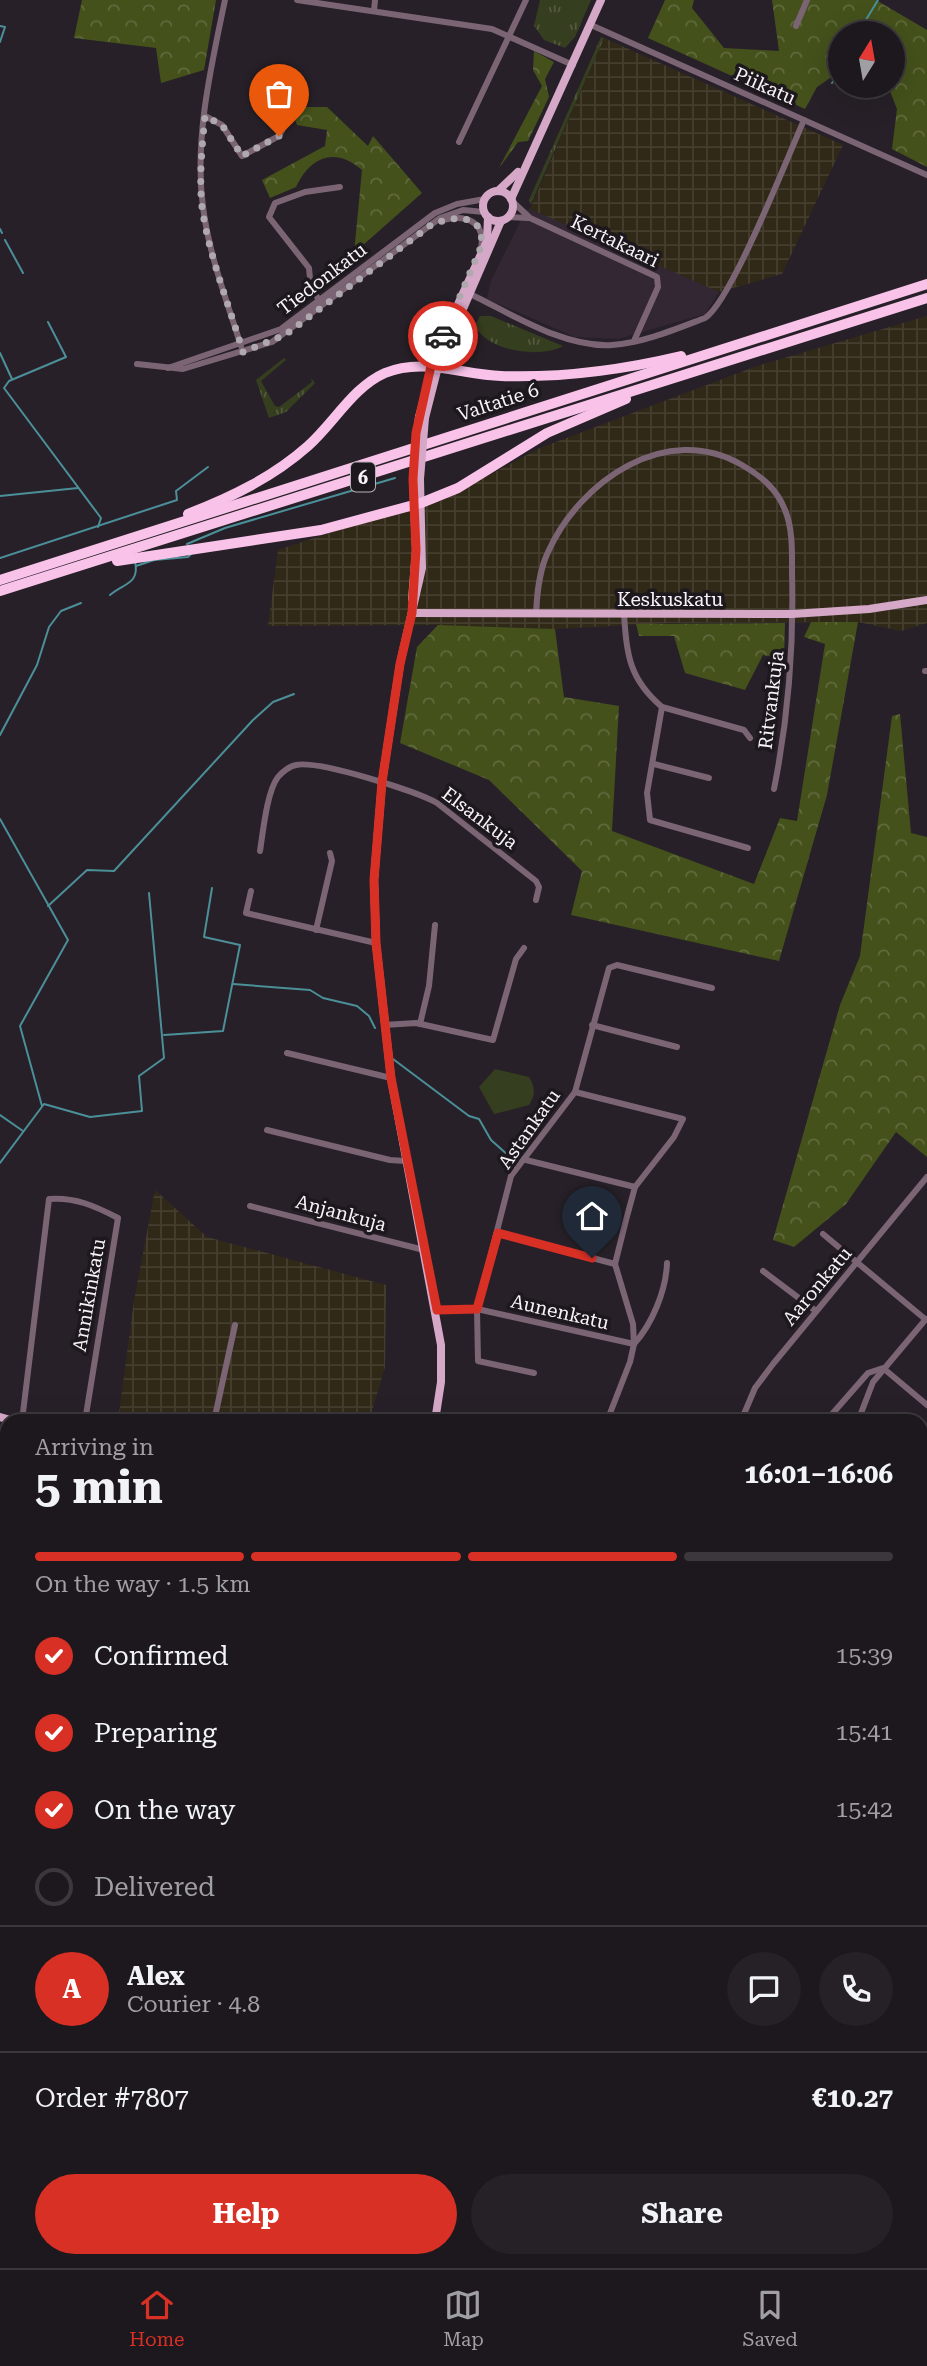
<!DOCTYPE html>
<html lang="en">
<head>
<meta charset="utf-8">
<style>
  body { margin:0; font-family:"Roboto Serif",serif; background:#252127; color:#f1f3f6; height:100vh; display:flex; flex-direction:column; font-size:26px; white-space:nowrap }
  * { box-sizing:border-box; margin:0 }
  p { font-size:23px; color:#a0a0a4 }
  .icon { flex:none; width:38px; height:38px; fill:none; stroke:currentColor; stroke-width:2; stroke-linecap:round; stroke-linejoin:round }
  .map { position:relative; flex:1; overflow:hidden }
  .details { position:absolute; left:0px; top:1414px; width:928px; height:854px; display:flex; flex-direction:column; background:#1d181e; border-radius:21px 21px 0 0; box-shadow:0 7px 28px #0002,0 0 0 2px #3b373c }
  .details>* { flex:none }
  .needle { width:46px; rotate:11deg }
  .fabs { position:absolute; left:828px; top:21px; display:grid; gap:14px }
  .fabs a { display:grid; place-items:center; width:77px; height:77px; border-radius:50%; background:#1d181e; box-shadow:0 7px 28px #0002,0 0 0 2px #3b373c; font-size:35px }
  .pin { position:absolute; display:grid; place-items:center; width:60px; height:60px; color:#fff; margin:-72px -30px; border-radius:50% 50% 50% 0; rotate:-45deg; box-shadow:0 0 7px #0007 }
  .pin .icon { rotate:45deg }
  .courier { position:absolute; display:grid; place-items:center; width:70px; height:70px; margin:-35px; border:5px solid #d93025; border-radius:50%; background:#fff; color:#222; box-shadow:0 2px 9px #0007 }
  .head em { font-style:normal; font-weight:700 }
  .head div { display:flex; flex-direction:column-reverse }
  .head { display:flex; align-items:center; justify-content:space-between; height:119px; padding:0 35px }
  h1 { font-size:46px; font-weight:700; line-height:52px }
  .bar { display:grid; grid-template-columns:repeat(4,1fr); gap:10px 7px; align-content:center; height:84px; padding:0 35px }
  .bar i { height:9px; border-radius:5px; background:#3b373c }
  .bar .current { background:#d93025 }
  .bar p { grid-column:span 4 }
  .line { display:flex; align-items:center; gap:18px; padding:0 35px; border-top:2px solid #3b373c }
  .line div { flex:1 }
  .round { display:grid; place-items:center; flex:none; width:74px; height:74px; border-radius:37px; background:#252127 }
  ol { padding:0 35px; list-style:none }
  li { display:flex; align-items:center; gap:21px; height:77px }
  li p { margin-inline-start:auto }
  li .icon { padding:7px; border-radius:50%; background:#d93025; color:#fff; stroke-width:4 }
  li:last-child { color:#a0a0a4 }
  li i { width:38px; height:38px; border:4px solid #3b373c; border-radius:50% }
  .action { display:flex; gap:14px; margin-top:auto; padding:14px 35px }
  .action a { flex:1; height:80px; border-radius:42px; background:#d93025; color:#fff; font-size:28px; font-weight:700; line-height:80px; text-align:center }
  .action a+a { background:#252127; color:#f1f3f6 }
  .tabs { display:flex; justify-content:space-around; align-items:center; height:98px; border-top:2px solid #3b373c; background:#1d181e; font-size:19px; color:#a0a0a4 }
  .tabs a { display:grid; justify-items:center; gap:4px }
  .tabs .current { color:#d93025 }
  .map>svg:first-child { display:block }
  .built { fill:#332734 }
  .industrial { fill:url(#industrial-grid) }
  .grass { fill:url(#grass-tufts) }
  .forest { fill:url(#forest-crowns) }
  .pitch { fill:#353e1e }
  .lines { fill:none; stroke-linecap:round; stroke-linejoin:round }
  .stream { stroke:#4b8f99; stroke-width:2 }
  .minor { stroke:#7b6575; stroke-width:6 }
  .major { stroke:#d5a8c8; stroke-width:8 }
  .highway { stroke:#f9c3e9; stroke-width:10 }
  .major-bridge { stroke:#d5a8c8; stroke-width:8 }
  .done { stroke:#afa9af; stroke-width:7; stroke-dasharray:0 12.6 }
  .route { stroke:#d93025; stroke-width:9 }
  .labels { text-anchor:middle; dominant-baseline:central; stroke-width:7; stroke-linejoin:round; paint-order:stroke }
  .shield { fill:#1d171e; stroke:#b6b1b7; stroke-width:2 }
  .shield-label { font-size:18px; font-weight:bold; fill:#f8f3f8 }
  .street-label { font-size:19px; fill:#f8f3f8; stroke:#1d171e }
</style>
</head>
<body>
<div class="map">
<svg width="927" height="2268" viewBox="0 0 927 2268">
  <defs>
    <pattern id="industrial-grid" width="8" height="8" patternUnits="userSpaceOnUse" patternTransform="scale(1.75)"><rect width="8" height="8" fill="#312918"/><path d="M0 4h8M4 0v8" fill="none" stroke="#453e2f"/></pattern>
    <pattern id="grass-tufts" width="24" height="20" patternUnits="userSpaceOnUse" patternTransform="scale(1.75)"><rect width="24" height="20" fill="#353e1e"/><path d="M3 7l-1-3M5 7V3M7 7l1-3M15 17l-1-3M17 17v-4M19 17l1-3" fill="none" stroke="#535a3f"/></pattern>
    <pattern id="forest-crowns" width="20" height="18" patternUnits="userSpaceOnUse" patternTransform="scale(1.75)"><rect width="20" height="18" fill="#44511b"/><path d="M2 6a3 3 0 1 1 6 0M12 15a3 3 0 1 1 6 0" fill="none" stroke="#606a3d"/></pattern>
  </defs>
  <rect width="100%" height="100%" fill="#272028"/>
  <!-- built -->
  <g class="built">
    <polygon points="530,209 719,292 705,314 618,339 575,337 487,299 491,281 526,210"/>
    <polygon points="920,1477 927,1479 927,1790 920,1786"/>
  </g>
  <!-- industrial -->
  <g class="industrial">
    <polygon points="604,38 843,145 782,274 719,292 530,209"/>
    <polygon points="927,316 927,623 901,631 858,622 668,623 555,629 438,625 268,626 278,550 467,487 540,448 757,366"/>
    <polygon points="155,1190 207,1237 386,1285 385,1367 369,1421 118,1421 134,1301"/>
  </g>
  <!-- grass -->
  <g class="grass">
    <polygon points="540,0 591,0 575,37 565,48 544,40 534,26"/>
    <polygon points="601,37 604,38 531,204 529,200"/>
    <path d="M480 316H491L563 346C540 359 487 351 475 326Z"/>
    <polygon points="284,358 286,360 261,381 275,406 279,407 312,382 311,378 315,383 286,412 269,418 256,380"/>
  </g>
  <!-- forest -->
  <g class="forest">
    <polygon points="82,0 216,0 204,70 161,83 156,48 74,38"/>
    <polygon points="665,0 694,0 692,8 724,48 779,51 772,0 876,0 927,30 927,167 892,149 897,109 888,86 892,86 892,33 840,33 840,71 817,87 805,109 648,38"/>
    <polygon points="534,51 554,62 545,79 549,97 528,141 518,142 499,168 542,86 533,70"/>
    <path d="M290 107H327L368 146 373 136 422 193 354 253 362 170C335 146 310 157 296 187L270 198 262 180 325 146 327 130 297 125Z"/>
    <polygon points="811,622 858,622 827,795 779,961 571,915 582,871 489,780 400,743 417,647 438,625 555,629 564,697 619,706 612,831 754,884 780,818 797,821 825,644 804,637"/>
    <polygon points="785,623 784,659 763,655 745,690 685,673 674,636 639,636 636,624"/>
    <polygon points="900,714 911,833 927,837 927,1157 896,1132 846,1204 794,1247 773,1240 840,1005 860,956 892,716"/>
    <polygon points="0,1427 7,1430 7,1515 2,1520 7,1535 7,2261 170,2261 169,2268 0,2268"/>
    <polygon points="920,1930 927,1943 927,1997 921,1993"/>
    <polygon points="298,2261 367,2261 373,2268 284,2268"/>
  </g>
  <!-- pitch -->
  <path class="pitch" d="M495 1069 529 1077C535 1087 536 1094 529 1105L494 1114 479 1087Z"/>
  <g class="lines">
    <!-- stream -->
    <g class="stream">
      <polyline points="0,26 5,27 0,42"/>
      <polyline points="858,33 878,0"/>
      <polyline points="832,83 840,72"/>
      <polyline points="0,229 2,233"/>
      <polyline points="5,240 23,273"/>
      <polyline points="48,322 66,357 9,381 4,388 101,518 98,527"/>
      <polyline points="0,353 12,379"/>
      <polyline points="0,496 78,488"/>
      <polyline points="187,544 225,528 395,478"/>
      <polyline points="0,558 177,500 176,491 208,467"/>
      <polyline points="136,566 154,560 188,557 191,554"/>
      <path d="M110 595C124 583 140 584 135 561"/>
      <polyline points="0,735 37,665 49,627 61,611 81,603"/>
      <polyline points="0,819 68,940 20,1026 42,1106"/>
      <polyline points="48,906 87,870 114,871 253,720 273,702 294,694"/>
      <polyline points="233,984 310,990 323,998 357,1006 369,1016 375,1028"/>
      <polyline points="164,1035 223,1031 240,945 204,937 212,888"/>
      <polyline points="393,1059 469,1116 479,1119 491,1140 509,1156"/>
      <polyline points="0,1115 23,1131"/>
      <polyline points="0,1163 44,1104 90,1117 142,1111 139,1076 164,1058 149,893"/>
      <polyline points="0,1564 7,1589"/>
      <polyline points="0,2154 7,2157"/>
      <polyline points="0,2232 7,2236"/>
      <polyline points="18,2261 20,2268"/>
      <polyline points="111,2261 115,2268"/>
      <polyline points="152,2268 154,2261"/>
      <polyline points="292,2268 295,2265"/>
    </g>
    <!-- minor -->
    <g class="minor">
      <path d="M225 0C211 67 194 139 203 207 209 255 227 301 241 346"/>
      <polyline points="297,0 492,29 573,65"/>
      <polyline points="374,11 375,0"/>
      <polyline points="591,25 927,175"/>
      <polyline points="796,26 807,0"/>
      <polyline points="205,116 222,125 242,156 279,136 287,121"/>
      <polyline points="459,142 526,0"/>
      <polyline points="512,201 530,218 657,277 658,287 634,341"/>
      <polyline points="508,217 528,218"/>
      <path d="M443 220C467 214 486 222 481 249"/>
      <path d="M470 294C512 314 564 348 612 345 643 343 676 329 705 318 731 302 788 156 804 120"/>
      <polyline points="321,302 311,289 309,268 269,217 275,203 305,192 340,187"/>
      <polyline points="137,364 183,369 272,342 440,218 463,210 484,212"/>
      <polyline points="168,368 281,329 435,213 457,204 485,199"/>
      <path d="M536 614C537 593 539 571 548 552 580 481 666 421 742 465 761 476 777 489 785 510 793 529 792 553 792 573 794 646 788 719 774 789"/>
      <path d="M624 615C627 655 629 679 662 707L744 730 750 738"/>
      <polyline points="925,671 927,671"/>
      <polyline points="662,707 647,793 650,820 748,848"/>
      <polyline points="654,764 709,778"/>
      <path d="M260 851C263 832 267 791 278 777 282 772 290 766 296 765 318 760 416 791 437 803L536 881 539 887 536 900"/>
      <polyline points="251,891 246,913 376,943"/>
      <polyline points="316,930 332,861 330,853"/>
      <polyline points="420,1024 429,986 435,925"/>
      <polyline points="384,1025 416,1023 493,1040 516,959 524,948"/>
      <polyline points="592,1025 677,1047"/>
      <polyline points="287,1053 391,1078"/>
      <polyline points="575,1092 683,1119 674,1137 635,1187 626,1220 615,1264 633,1324 634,1344 630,1362 607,1421"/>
      <polyline points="267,1130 390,1160 405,1161"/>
      <polyline points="522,1159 635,1187"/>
      <polyline points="250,1206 424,1250"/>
      <polyline points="498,1233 615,1264"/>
      <polyline points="823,1234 925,1319"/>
      <polyline points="763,1271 816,1311"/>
      <path d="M437 1310 477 1309 634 1344C652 1324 666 1291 667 1263"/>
      <polyline points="534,1373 478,1361 477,1309 511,1176 575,1092 609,968 617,965 712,988"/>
      <path d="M22 1421 49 1199C75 1197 95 1206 118 1218L85 1421"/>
      <polyline points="214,1421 235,1325"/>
      <polyline points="741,1421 755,1388 773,1364 927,1177"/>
      <polyline points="826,1421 868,1373 883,1368 927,1405"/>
      <polyline points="858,1421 873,1382 926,1319"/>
      <polyline points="920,1542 927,1544"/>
      <polyline points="920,1597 927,1582"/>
      <polyline points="920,1697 927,1699"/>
      <polyline points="920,1839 927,1819"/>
      <polyline points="920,1861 927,1870"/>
      <polyline points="920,2028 927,2030"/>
      <polyline points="920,2190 927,2191"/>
      <polyline points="485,2261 490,2268"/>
      <polyline points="635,2261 639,2261"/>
      <polyline points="679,2268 683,2261"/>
      <polyline points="740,2268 742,2261"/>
      <polyline points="856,2268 861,2261"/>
    </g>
    <!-- major -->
    <g class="major">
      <polyline points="498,191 518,172"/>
      <circle cx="498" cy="206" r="15"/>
      <polyline points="511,199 601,0"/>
      <polyline points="419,417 437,350 487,241 488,217"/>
      <polyline points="425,418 438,367 501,221"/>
      <polyline points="420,479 422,568 400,664 382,782 374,880 376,943 391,1078 441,1345 441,1382 435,1421"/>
      <polyline points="412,599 416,550 413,479"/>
      <polyline points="412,613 792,614 869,609 927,600"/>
      <polyline points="0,1417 14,1421"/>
      <polyline points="920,1789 927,1793"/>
    </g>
    <!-- highway -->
    <g class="highway">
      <path d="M188 514C232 497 273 477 308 446 334 423 353 387 385 373 423 357 463 375 501 376 562 378 622 370 681 356"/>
      <polyline points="117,561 321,530 421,503 458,488 547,433 626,399"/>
      <polyline points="0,580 927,284"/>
      <polyline points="0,591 927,298"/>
    </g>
    <!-- major-bridge -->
    <g class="major-bridge">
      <polyline points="413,479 419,417"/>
      <polyline points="420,479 425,418"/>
    </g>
  </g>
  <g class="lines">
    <!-- done -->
    <path class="done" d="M279 136 242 156 222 125 205 116C202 146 199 177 202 207 209 257 229 304 243 352L285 335 431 225C455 215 486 213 481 247L443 336"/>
    <!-- route -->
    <polyline class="route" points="443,336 431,366 416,433 413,479 416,550 412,613 400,664 382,782 374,880 376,943 391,1078 437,1310 477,1309 498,1233 592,1258"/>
  </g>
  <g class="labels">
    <!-- shield labels -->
    <rect class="shield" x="351" y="462.5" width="24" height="29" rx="5"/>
    <g class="shield-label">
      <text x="363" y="477">6</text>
    </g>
    <!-- street labels -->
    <g class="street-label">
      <text transform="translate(765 86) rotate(24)">Piikatu</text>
      <text transform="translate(615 241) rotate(26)">Kertakaari</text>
      <text transform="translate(322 279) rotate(-37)">Tiedonkatu</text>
      <text transform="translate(498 402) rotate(-18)">Valtatie 6</text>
      <text x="670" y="599">Keskuskatu</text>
      <text transform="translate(771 700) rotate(-83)">Ritvankuja</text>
      <text transform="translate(480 818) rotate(37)">Elsankuja</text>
      <text transform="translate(529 1129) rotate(-55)">Astankatu</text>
      <text transform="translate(341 1213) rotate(15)">Anjankuja</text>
      <text transform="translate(817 1286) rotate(-50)">Aaronkatu</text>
      <text transform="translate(89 1295) rotate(-80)">Annikinkatu</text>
      <text transform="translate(560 1312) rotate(13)">Aunenkatu</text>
    </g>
  </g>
</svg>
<div class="fabs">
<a><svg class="needle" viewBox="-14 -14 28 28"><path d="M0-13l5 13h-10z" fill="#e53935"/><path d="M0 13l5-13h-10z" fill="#a0a0a4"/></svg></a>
</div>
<div class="pin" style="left:279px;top:136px;background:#ea580c"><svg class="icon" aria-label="bag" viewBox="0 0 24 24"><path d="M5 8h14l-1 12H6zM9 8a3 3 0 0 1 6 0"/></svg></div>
<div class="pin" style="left:592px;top:1258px;background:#1f2937"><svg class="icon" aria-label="home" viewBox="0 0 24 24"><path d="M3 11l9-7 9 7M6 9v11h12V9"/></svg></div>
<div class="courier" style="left:443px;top:336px"><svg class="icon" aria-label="car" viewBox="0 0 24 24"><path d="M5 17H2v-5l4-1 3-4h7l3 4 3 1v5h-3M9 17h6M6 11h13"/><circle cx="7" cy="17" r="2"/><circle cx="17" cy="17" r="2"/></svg></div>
<section class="details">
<div class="head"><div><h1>5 min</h1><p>Arriving in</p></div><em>16:01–16:06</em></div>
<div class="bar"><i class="current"></i><i class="current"></i><i class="current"></i><i></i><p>On the way · 1.5 km</p></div>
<ol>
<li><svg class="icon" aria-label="check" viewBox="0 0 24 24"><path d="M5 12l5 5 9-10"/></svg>Confirmed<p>15:39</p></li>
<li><svg class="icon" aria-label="check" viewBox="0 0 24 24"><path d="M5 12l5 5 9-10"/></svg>Preparing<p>15:41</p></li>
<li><svg class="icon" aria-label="check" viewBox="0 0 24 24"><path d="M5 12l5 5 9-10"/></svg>On the way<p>15:42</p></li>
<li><i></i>Delivered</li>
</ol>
<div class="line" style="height:126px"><b class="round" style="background:#d93025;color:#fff">A</b><div><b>Alex</b><p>Courier · 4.8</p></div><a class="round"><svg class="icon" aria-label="chat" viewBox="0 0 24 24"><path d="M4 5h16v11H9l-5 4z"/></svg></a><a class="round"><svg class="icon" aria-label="phone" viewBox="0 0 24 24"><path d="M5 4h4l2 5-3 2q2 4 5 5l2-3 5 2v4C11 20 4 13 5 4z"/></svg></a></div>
<div class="line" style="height:91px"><div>Order #7807</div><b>€10.27</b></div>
<div class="action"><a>Help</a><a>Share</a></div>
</section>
</div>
<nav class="tabs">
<a class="current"><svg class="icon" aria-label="home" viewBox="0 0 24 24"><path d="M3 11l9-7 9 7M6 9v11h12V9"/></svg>Home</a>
<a><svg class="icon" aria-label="map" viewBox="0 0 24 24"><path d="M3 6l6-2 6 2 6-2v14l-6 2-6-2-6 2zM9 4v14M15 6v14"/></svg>Map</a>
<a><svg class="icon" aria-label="saved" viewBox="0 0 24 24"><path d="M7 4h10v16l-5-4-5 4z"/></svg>Saved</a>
</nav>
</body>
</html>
